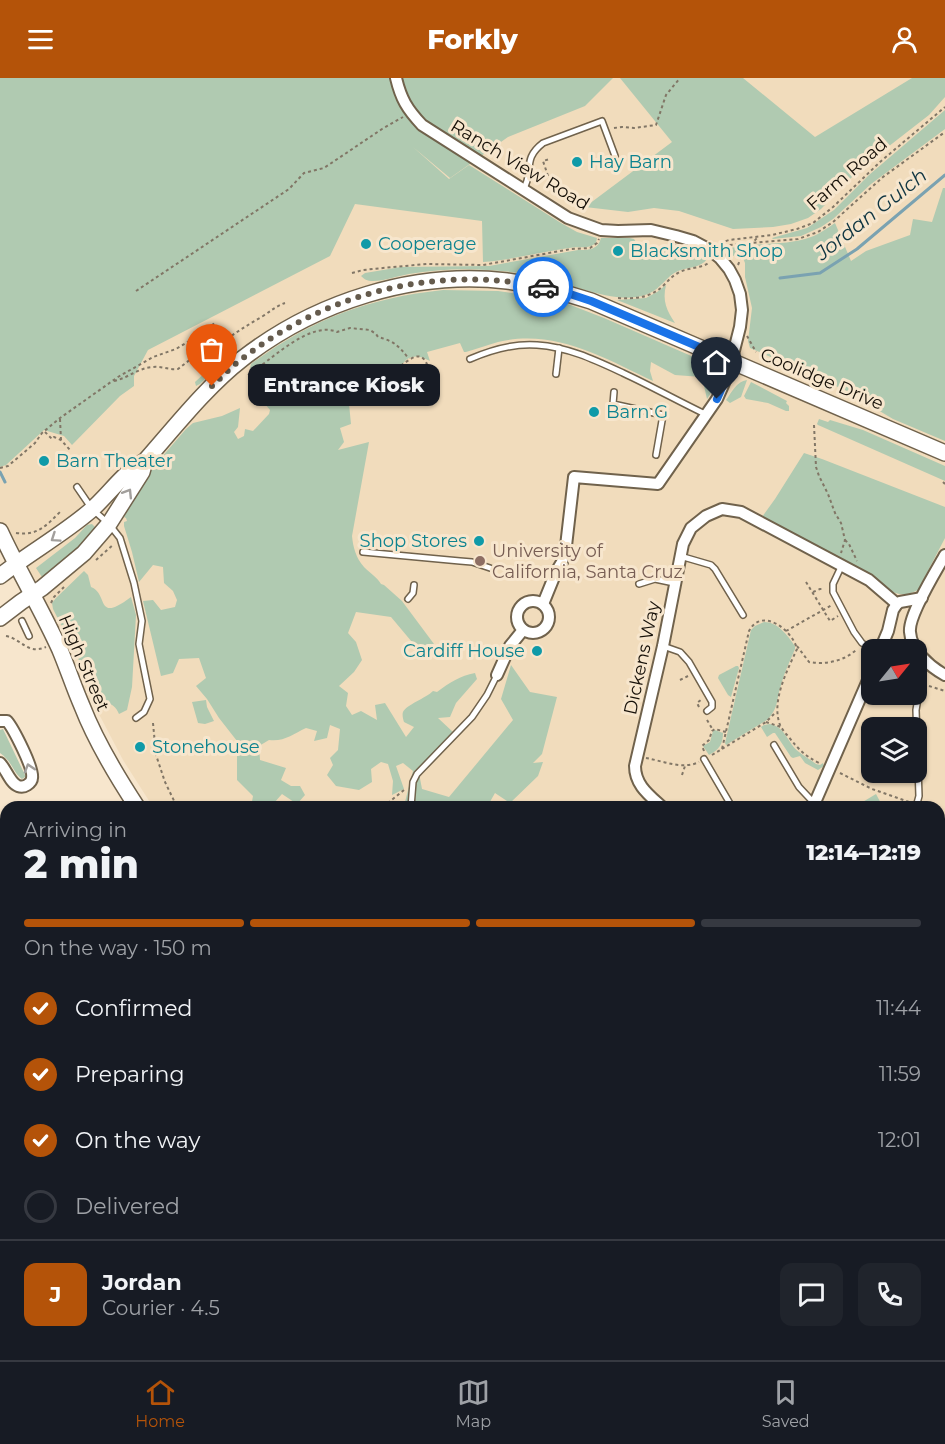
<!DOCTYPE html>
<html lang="en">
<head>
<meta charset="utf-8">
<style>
  body { margin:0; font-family:Montserrat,sans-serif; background:#20242c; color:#f1f3f6; height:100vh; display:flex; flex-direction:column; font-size:22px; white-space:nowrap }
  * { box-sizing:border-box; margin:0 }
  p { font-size:20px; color:#9ea1a6 }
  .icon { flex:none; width:33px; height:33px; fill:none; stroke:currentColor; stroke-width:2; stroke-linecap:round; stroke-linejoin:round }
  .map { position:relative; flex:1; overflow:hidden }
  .panel { position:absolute; left:0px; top:723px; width:945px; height:560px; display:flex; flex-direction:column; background:#171b24; border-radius:18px 18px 0 0; box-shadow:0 2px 4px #0004 }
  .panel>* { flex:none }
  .needle { width:39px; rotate:60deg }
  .buttons { position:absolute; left:861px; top:561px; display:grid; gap:12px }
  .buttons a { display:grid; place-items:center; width:66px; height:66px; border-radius:12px; background:#171b24; box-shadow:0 2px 4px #0004; font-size:30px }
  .pin { position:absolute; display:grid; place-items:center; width:51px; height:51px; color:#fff; margin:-62px -26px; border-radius:50% 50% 50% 0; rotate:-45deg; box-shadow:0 0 6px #0007 }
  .pin .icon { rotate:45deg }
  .courier { position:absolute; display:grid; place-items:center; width:60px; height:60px; margin:-30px; border:4px solid #1a73e8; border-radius:50%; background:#fff; color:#222; box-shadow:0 2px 8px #0007 }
  .bubble { position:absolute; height:42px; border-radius:12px; background:#171b24; box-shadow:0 2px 4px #0004; font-size:20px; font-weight:800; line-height:42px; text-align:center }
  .summary em { font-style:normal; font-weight:800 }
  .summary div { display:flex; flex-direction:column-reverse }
  .summary { display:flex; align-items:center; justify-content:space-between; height:102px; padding:0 24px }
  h1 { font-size:39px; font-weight:800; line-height:45px }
  .bar { display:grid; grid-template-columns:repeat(4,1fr); gap:9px 6px; align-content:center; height:72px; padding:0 24px }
  .bar i { height:8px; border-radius:4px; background:#363941 }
  .bar .on { background:#b45309 }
  .bar p { grid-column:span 4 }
  .line { display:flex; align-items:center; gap:15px; padding:0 24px; border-top:2px solid #363941 }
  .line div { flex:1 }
  .round { display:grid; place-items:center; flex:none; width:63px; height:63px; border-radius:12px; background:#20242c }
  ol { padding:0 24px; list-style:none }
  li { display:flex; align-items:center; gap:18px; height:66px }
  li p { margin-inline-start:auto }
  li .icon { padding:6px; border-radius:50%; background:#b45309; color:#fff; stroke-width:4 }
  li:last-child { color:#9ea1a6 }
  li i { width:33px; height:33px; border:3px solid #363941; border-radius:50% }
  header { display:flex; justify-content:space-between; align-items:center; height:78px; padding:0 24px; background:#b45309; color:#fff; font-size:27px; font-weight:800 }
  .tabs { display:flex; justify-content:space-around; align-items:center; height:84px; border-top:2px solid #363941; background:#171b24; font-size:16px; color:#9ea1a6 }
  .tabs a { display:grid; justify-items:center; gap:3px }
  .tabs .on { color:#b45309 }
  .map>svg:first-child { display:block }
  .built { fill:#f1dcbc; fill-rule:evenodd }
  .industrial { fill:#efd7e3 }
  .green { fill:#b0cab1 }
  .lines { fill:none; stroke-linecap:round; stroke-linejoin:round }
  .stream { stroke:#7aa2b1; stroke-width:3 }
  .service-casing { stroke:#70624c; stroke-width:8 }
  .minor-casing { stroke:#70624c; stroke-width:14 }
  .secondary-casing { stroke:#70624c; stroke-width:18 }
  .path { stroke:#817666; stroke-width:2; stroke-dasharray:3 3; stroke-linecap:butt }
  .service { stroke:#fff; stroke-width:5 }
  .minor { stroke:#fff; stroke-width:10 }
  .secondary { stroke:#fff; stroke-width:15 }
  .oneway { stroke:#a29f9c }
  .done { stroke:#655b4d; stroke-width:6; stroke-dasharray:0 10.8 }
  .route { stroke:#1a73e8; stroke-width:8 }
  .culture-dot { fill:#0f9aa8; stroke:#f7e6cd; stroke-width:2 }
  .education-dot { fill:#8d6e63; stroke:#f7e6cd; stroke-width:2 }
  .labels { text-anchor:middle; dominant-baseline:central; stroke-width:6; stroke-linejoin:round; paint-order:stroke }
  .culture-label { font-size:18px; fill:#0d838f; stroke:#f7e6cd; text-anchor:start }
  .street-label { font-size:18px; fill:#161008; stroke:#f7e6cd }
  .education-label { font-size:18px; fill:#785e54; stroke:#f7e6cd; text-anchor:start }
  .water-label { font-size:20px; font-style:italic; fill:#0f3541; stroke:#f7e6cd }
</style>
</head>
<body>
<header><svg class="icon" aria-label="menu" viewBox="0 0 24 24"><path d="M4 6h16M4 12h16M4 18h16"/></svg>Forkly<svg class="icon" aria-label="person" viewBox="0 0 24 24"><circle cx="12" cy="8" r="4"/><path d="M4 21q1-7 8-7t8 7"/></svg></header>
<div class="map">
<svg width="945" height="1282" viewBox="0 0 945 1282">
  <rect width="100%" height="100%" fill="#f7e6cd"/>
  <!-- built -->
  <path class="built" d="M0 0H945V948L939 963V729H153L123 682 101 640 47 554 0 452ZM872 572H916V616H872ZM872 650H916V694H872Z"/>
  <!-- industrial -->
  <g class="industrial">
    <polygon points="6,1127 6,1272 0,1266 0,1133"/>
    <polygon points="325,1276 330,1282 16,1282 10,1277"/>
  </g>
  <!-- green -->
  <g class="green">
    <path d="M0 0H613L585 28 508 59 450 100 413 69 449 101 469 87 561 145 577 154 597 160C596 164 597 165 593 167 586 171 576 168 569 170 540 174 512 182 483 184L482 143 355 126 330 178 148 272 134 298V308L120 318 72 367 64 358 44 352 6 387 0 389Z"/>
    <polygon points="620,0 743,0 815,59 912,0 945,0 945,19 929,37 875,79 852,99 821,131 808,140 791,146 773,149 733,151 679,133 654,130 628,134 585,129 672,64"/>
    <polygon points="945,32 945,51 871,106 833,141 821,149 801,158 773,161 772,160 807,150 834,132 869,97"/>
    <path d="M943 110H945V363L893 341 856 319V317L829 305 830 300 823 297 821 301 750 270 748 263 752 230 745 199V185L743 180 753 167C772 165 792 166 811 159 820 156 827 150 835 145L851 183 866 173 910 157 913 141 932 144Z"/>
    <path d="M601 160H630L634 161 638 167C646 169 655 171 663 170 666 169 668 167 672 166 681 165 699 176 707 181 701 190 688 189 678 193 665 199 661 212 645 217 615 227 572 206 542 199 524 195 505 193 487 192 461 190 434 192 409 196 397 198 385 203 373 203 367 203 364 201 361 198L365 195 401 189 489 188 578 172C589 172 598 172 601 160Z"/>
    <polygon points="749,167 744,171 738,180 730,176 724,171"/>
    <path d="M666 207C662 223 667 233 675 245L617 222 646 220 657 214Z"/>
    <path d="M443 212 498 213 533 218 568 226 604 240 712 287C720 299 714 311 707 321L702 299 675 297 651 284 650 293 653 303C605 280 554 250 498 264 487 267 477 271 466 274H464L460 265 427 274 430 283C421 279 415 276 406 282 404 284 402 287 399 289 393 292 386 291 380 293V296L375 298 379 316 361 315 349 326 351 346 340 350 344 364 338 372 369 364 352 458C353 469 356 480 364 489 370 495 377 499 381 506L384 507 402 523 434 566 421 577 417 570 391 539 356 534 348 555 356 564 362 582 354 594 339 608 348 615 346 628 352 637 361 633 377 642 375 627 385 625 406 659 414 649 404 644C403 641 402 637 403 634 406 627 426 620 433 613L437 614C450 604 460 598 475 595L477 601 456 625 450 639 438 640 454 655 418 690 422 711 449 719 513 642 501 621 511 587 530 614 557 619 542 676 533 685 543 684 538 698 510 725 495 715 487 729H407L405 724 413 693 403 685 396 688 404 711 392 717 393 703 388 686 381 684 371 691 372 704 359 712 336 708 327 697 333 687 330 680 338 672 340 651 330 647 327 660 314 663 317 653 306 650C293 656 284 664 269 662L259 668 260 682 286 690 281 702 291 708H300L305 717 297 726 282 716 274 725 275 729H251L253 718 237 702V663L219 640 207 621 196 608 206 600 199 580 179 581 173 595 161 598 143 523 153 522 161 532 175 529 177 522 173 513 164 505 163 489 153 487 139 504 132 474 124 448V444L127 443 126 440 124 439 133 419 154 388 186 351 193 345 222 338 240 330 238 349 234 354 238 361 244 358 245 351 253 353 269 336 270 332 265 326 259 327 257 323 252 324 258 311 250 290 251 286C312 241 368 220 443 212Z"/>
    <polygon points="762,278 813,301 784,292 761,282"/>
    <polygon points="220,281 224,282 200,306 196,308 195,304"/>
    <path d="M747 302 741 319 730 325 726 322C732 314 736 304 747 302Z"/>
    <polygon points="751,304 787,323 786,325 789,328 789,333 786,333 768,325 746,321 744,318"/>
    <polygon points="819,341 828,344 830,342 863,352 945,388 945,403 818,347 817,346"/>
    <path d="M804 375 822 381 945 429V460L918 512C899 522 889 513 875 500L762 439 775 421Z"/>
    <polygon points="92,446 95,449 95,452 80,469 44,499 42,499 36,490 75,460 87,447"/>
    <path d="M84 493 88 497 91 509C109 516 95 546 131 519L136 537 132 609 127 632 119 636C116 629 112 625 105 625L97 631 78 580 53 531 52 525 56 520Z"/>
    <path d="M764 544C778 544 787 557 795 568V571C790 583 784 595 781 607 776 622 779 630 767 642L726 667 725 665 751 552 755 548Z"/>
    <polygon points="736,588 738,588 739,590 731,619 728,617 718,600 719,597"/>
    <polygon points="206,622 207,629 214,643 205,646 198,645 192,624"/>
    <path d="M770 646C787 650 787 665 799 674 804 678 811 682 816 686L820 687 823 685 824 688 818 692 805 685 800 678 793 680 791 679 775 655H773L767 659 761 649 764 647Z"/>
    <path d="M3 651 25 697V699L22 701C14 696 12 683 0 675V652Z"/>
    <path d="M715 652 723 655C723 666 719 672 709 677L703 668 710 664 713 653Z"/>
    <polygon points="876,716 883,729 863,729 861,725"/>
  </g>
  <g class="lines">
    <!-- stream -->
    <g class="stream">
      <polyline points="780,200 820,195 857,171 945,97"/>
      <polyline points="0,394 5,404"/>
    </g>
    <!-- service casing -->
    <g class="service-casing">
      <g id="service">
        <path d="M523 112C535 93 521 82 543 65L602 43 615 78"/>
        <path d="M470 281C491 272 513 265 537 267 568 269 595 282 623 295 651 308 678 323 705 336"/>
        <polyline points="556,296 559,270"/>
        <polyline points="614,314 613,326 663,337 656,377"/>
        <polyline points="77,409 92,431 109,446 120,460 134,505 142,543 139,566 150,621 144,634 136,640"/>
        <polyline points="363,474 460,483 472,484 490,490"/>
        <polyline points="680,478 711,487 715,491 743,537"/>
        <polyline points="842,487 833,506 833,514 854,554 862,565 873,572"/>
        <polyline points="639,506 655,501 674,505"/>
        <polyline points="408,521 413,515 414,507"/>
        <polyline points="22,543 29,558"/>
        <polyline points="663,568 680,574 689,584 712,624 712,629 707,633"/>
        <polyline points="774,667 799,709 814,725"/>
        <polyline points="704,681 732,729"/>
        <polyline points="411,729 413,704 417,696 472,639 487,617 497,597"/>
        <polyline points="916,729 919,718 916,632 920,608 916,585"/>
        <polyline points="939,775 945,772"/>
        <polyline points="0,1186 6,1193"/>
        <polyline points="0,1242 6,1246"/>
        <polyline points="46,1276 51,1282"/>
        <polyline points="87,1276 92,1282"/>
        <polyline points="254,1276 255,1282"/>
        <polyline points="341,1276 346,1282"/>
        <polyline points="786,1282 791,1276"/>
        <polyline points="807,1282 809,1276"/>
      </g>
    </g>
    <!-- minor casing -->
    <g class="minor-casing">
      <g id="minor">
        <path d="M396 0C401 21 407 31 422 47L568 140 601 152 618 153 651 152 676 158 693 163 710 172 720 180 729 191 735 202 740 216 742 232 740 249 728 296 717 321 658 406 574 399 566 468 562 484 556 494 543 526"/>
        <path d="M945 477C936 493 908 538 910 554 911 572 930 589 945 597"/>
        <circle cx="533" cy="539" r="16"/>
        <polyline points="880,572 888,553 893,532 897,526 900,524 922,520"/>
        <polyline points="497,597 510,568 523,552"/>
        <path d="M0 643H7C13 650 34 690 32 700 32 703 30 705 27 707 24 709 21 709 18 708 10 705 6 691 0 685"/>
        <path d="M662 729C649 717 635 707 635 688L663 568 683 466 691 450 706 438 722 431 741 434 869 502 897 526"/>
        <polyline points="813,729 872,593"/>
        <polyline points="0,820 6,820"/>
        <polyline points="939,833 945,820"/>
        <polyline points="0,1104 6,1113 0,1118"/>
        <polyline points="446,1276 452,1282"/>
        <polyline points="459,1282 465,1276"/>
      </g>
    </g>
    <!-- secondary casing -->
    <g class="secondary-casing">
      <g id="secondary">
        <path d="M0 453C19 494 42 532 60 572 68 591 74 610 82 628 96 664 116 697 137 729"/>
        <path d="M0 498C29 475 62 457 90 433 109 417 123 394 145 383 174 350 207 308 242 281 315 224 414 192 507 203 536 207 563 214 591 223L945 375"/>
        <polyline points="0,540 21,524 42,510 84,475 109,446 142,394 145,383"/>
        <polyline points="656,1276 662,1282"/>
      </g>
    </g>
    <!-- path -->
    <g class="path">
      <polyline points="614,50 622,49 634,50 656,47 666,17 680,0"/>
      <polyline points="548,98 543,83 550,81"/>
      <polyline points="720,165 729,162 772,157 797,151 813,145 833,129 880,84 945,29"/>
      <polyline points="724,169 729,167 798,161 818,154 833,144 883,99 945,54"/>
      <polyline points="632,180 637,178 640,166"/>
      <polyline points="738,187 743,175 757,160"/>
      <polyline points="352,195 363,192 393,189 427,186 483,187 571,171 590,170 597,165 599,161"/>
      <polyline points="136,213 289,111 304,95 324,90 382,51 403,39"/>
      <path d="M618 220C635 221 650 220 663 208 668 203 672 198 678 195 688 189 701 191 710 184"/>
      <polyline points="747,258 756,274"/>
      <path d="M392 294V292C405 289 421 263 429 292H427"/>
      <path d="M248 297C270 283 310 242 337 254L350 250 370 252 376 256 378 259C394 263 399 268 409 281"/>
      <path d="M114 303C128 300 138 290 153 289 161 288 169 292 178 291L209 267 215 265 221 266C234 255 248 247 263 238 271 233 276 228 285 225"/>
      <polyline points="60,341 61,362"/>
      <polyline points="814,347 816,389 819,398 828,416 835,435 841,445 845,462 841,475"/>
      <polyline points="45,354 52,361 54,359 61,362 70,372"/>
      <polyline points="0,390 8,388 21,377 35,365 42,355 60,340 118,299 153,279 176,271 201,256 216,244"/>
      <polyline points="943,404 945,406"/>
      <path d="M16 455C37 458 46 448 60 434"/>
      <polyline points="845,462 849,466 857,483"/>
      <polyline points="96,482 113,467"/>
      <polyline points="806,504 830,543 838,538"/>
      <polyline points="813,514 820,511 824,511"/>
      <polyline points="51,525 54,519 64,509"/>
      <polyline points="786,553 832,527"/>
      <path d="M6 558C22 561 27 577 46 569"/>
      <path d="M797 568 809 584C825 587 845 583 857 571"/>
      <polyline points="680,602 688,598"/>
      <polyline points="929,608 945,613"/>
      <polyline points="699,629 697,625 702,621"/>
      <polyline points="707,642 713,652"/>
      <polyline points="766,644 781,649"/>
      <polyline points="153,645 156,677 165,704 177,729"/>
      <polyline points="722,671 766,644 776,634"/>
      <polyline points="704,673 702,668 709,662 712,653 715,651 726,654"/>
      <path d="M712 677 722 671 749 553C762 528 793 553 797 571 787 593 771 623 780 647 782 651 785 655 788 658 798 671 805 678 819 685L821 684"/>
      <path d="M646 680C663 683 683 692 699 684"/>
      <polyline points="840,695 872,711 909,724"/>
      <polyline points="682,697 685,688"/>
      <polyline points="383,729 404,712"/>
      <polyline points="939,970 942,969 945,970"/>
    </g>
    <!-- service -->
    <use href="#service" class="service"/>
    <!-- minor -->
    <use href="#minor" class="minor"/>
    <!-- secondary -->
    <use href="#secondary" class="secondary"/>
  </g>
  <!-- one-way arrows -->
  <defs><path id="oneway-chevron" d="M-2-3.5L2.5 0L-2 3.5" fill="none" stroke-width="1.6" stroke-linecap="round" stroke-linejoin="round" transform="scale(1.5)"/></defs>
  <g class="oneway">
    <use href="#oneway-chevron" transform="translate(128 415) rotate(-58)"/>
    <use href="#oneway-chevron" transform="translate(55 460) rotate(146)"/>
    <use href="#oneway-chevron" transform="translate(29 690) rotate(-107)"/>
  </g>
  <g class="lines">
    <!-- done -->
    <path class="done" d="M212 308C222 299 232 288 243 280 329 214 436 187 543 209"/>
    <!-- route -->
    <polyline class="route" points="543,209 561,213 591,223 732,283 728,296 717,321"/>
  </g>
  <!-- markers -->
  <g class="culture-dot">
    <circle cx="577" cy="84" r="6"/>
    <circle cx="366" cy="166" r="6"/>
    <circle cx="618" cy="173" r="6"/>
    <circle cx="594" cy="334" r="6"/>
    <circle cx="44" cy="383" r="6"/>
    <circle cx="479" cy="463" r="6"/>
    <circle cx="537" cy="573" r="6"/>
    <circle cx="140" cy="669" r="6"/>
  </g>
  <circle class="education-dot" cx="480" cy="483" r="6"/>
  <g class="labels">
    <!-- culture labels -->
    <g class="culture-label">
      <text x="589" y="84">Hay Barn</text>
      <text x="378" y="166">Cooperage</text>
      <text x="630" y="173">Blacksmith Shop</text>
      <text x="606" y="334">Barn G</text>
      <text x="56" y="383">Barn Theater</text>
      <text x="467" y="463" text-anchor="end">Shop Stores</text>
      <text x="525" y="573" text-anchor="end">Cardiff House</text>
      <text x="152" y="669">Stonehouse</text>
    </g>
    <!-- street labels -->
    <g class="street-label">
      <text transform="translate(520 87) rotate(31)">Ranch View Road</text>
      <text transform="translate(847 96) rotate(-41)">Farm Road</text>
      <text transform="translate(822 301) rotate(23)">Coolidge Drive</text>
      <text transform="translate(642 580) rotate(-78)">Dickens Way</text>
      <text transform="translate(84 585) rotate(67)">High Street</text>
    </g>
    <!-- education labels -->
    <g class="education-label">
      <text x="492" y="473">University of<tspan x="492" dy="21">California, Santa Cruz</tspan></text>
    </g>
    <!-- water labels -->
    <g class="water-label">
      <text transform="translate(871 136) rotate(-38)">Jordan Gulch</text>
    </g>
  </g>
</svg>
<div class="buttons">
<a><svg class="needle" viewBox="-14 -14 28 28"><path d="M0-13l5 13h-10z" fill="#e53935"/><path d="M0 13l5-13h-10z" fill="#9ea1a6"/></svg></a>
<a><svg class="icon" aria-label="layers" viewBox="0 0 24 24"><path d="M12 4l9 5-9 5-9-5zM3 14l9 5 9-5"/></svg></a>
</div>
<div class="pin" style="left:212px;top:308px;background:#ea580c"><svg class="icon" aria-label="bag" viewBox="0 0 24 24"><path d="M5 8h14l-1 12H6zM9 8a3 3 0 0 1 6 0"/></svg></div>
<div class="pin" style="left:717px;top:321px;background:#1f2937"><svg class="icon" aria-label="home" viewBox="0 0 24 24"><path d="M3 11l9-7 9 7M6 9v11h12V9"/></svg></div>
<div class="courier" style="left:543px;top:209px"><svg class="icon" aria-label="car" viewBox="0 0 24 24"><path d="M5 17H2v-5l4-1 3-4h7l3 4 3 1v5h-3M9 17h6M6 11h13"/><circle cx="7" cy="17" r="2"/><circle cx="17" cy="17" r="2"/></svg></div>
<div class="bubble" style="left:248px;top:286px;width:192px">Entrance Kiosk</div>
<section class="panel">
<div class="summary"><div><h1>2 min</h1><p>Arriving in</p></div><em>12:14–12:19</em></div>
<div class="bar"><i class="on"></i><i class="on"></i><i class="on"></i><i></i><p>On the way · 150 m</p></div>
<ol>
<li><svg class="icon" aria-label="check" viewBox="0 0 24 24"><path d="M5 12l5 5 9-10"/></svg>Confirmed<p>11:44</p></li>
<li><svg class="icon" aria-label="check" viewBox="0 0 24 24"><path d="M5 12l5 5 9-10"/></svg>Preparing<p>11:59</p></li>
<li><svg class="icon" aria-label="check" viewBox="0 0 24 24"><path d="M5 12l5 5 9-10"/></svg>On the way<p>12:01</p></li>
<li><i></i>Delivered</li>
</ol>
<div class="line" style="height:108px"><b class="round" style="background:#b45309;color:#fff">J</b><div><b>Jordan</b><p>Courier · 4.5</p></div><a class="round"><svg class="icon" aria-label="chat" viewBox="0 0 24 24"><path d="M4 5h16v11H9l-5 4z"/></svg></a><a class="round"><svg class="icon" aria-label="phone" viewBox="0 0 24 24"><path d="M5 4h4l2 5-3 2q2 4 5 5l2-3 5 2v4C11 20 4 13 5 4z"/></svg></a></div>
</section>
</div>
<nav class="tabs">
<a class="on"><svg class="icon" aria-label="home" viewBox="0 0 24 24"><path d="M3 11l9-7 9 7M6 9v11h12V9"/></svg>Home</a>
<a><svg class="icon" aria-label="map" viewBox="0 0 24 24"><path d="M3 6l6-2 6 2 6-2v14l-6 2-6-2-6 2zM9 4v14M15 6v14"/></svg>Map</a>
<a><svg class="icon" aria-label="saved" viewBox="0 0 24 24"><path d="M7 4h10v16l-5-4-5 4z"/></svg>Saved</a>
</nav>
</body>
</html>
